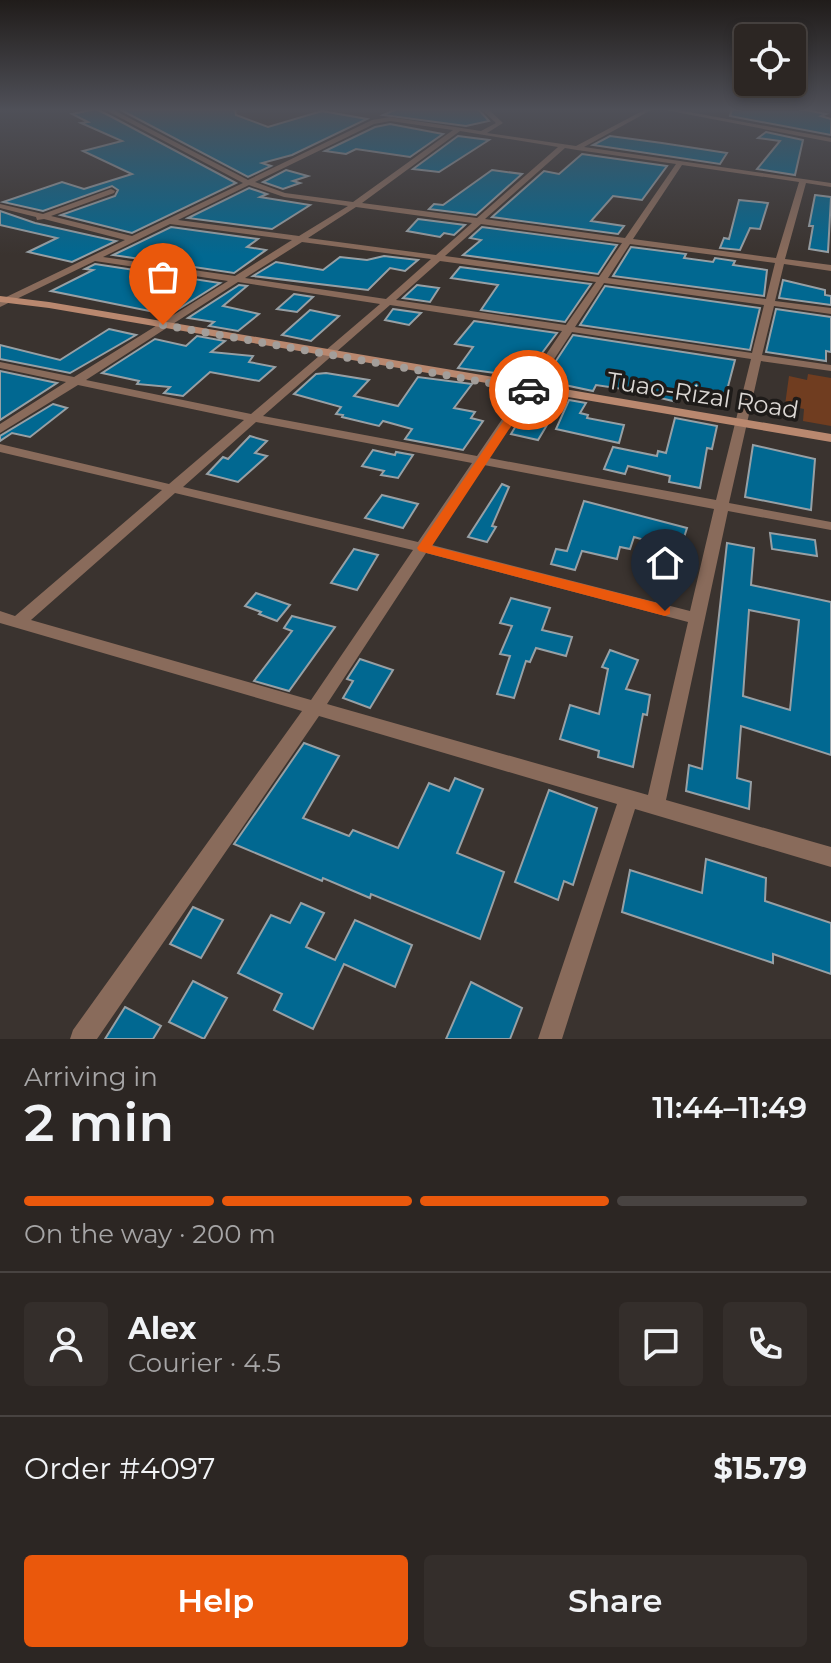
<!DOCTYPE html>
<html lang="en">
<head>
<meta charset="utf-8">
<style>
  body { margin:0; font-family:Montserrat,sans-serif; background:#342e2b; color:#f1f3f6; height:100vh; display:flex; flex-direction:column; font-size:30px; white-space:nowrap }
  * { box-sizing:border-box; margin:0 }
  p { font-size:26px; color:#a6a5a6 }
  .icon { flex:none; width:44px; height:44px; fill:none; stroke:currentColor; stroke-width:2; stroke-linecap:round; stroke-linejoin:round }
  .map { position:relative; height:1039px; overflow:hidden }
  .side { display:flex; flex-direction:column; background:#2c2623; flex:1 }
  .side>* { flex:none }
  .fabs { position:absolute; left:734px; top:24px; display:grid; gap:16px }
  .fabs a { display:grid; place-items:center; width:72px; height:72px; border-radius:8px; background:#2c2623; box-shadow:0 4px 12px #0003,0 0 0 2px #484341; font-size:40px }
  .pin { position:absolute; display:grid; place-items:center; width:68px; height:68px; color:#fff; margin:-82px -34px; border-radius:50% 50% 50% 0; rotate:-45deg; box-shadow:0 0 8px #0007 }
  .pin .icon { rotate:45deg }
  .courier { position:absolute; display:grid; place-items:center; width:80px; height:80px; margin:-40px; border:6px solid #ea580c; border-radius:50%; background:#fff; color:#222; box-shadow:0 2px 10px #0007 }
  .summary em { font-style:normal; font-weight:600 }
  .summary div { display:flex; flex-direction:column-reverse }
  .summary { display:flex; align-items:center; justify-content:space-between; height:136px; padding:0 24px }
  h1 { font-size:52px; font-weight:600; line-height:60px }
  .bar { display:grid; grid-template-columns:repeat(4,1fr); gap:12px 8px; align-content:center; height:96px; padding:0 24px }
  .bar i { height:10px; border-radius:6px; background:#484341 }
  .bar .current { background:#ea580c }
  .bar p { grid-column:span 4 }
  .line { display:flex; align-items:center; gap:20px; padding:0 24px; border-top:2px solid #484341 }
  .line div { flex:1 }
  .round { display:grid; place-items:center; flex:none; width:84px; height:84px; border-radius:8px; background:#342e2b }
  .action { display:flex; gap:16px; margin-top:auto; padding:16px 24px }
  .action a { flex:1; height:92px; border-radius:8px; background:#ea580c; color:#fff; font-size:32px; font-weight:600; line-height:92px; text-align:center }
  .action a+a { background:#342e2b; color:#f1f3f6 }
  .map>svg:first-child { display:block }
  .green { fill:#703d20 }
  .building { fill:#016891; stroke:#97a0a5; stroke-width:2; fill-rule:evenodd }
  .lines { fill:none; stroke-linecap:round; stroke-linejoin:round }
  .street { fill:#896b5b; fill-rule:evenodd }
  .secondary { fill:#b9886f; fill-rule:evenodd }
  .route { fill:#ea580c }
  .done { stroke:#a39e9a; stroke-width:8; stroke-dasharray:0 14.4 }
  .labels { text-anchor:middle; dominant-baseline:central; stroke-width:7; stroke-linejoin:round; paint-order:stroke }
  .far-street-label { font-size:24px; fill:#dbd7d4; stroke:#1e1b19 }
</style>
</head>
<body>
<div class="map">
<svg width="831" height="1039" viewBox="0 0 831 1039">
  <rect width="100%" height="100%" fill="#3a332f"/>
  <!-- green -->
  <polygon class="green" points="808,374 831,378 831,426 803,421 804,409 785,405 789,376 807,380"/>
  <!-- building -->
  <g class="building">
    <polygon points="96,109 112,117 236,183 132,233 61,215 115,196 118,190 112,186 43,211 3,202 62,182 84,189 132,174 83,151 122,141 81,123 88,122 72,114"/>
    <polygon points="119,109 235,109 236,115 268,127 322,111 367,119 292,155 262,163 271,166 248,177"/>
    <polygon points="397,109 478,109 489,121 466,126 383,115"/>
    <polygon points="732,109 801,109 826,114 821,116 831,119 831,135 730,116"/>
    <polygon points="390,124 443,134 410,157 356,149 346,154 325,151 375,127"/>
    <polygon points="766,132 803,140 795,175 757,169 780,141 758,138"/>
    <polygon points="458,136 489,140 439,172 413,169"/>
    <polygon points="610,136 662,143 727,153 720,164 593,145"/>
    <polygon points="582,154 667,166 642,200 613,196 591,221 624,226 618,234 492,217 544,171 559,174"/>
    <polygon points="286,170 308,176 293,181 300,183 283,189 263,182"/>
    <polygon points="492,170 522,174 476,215 429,209 434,204 443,205"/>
    <polygon points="249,188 267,194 260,197 310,205 272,229 188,218"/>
    <polygon points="815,195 831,197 828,252 809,249 813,226 809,226"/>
    <polygon points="739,200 768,203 760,229 750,228 740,250 720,248 724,238 729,239"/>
    <polygon points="0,211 35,223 116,241 72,262 28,252 57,238 0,225"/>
    <polygon points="418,219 465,225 454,235 444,233 440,237 407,231"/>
    <polygon points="171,227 258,239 247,247 266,250 234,273 113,255"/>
    <polygon points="482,227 617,245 598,274 463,255 481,240 470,238"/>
    <polygon points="631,247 686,254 684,258 713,262 715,258 735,261 733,265 767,270 764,296 613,276"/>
    <polygon points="384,256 418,260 405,271 390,268 368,290 253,276 276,262 323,270 340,257 367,260"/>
    <polygon points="95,264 220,283 169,315 51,291 93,270 85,269"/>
    <polygon points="460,267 591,284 565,322 481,310 498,285 451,278"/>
    <polygon points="783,280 825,290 825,295 831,296 831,305 779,298"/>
    <polygon points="239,285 247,286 223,306 259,314 238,331 209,326 214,322 188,318"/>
    <polygon points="417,285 439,288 430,302 403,298"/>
    <polygon points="605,286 760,308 750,350 580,325"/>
    <polygon points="294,294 313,297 297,312 277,309"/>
    <polygon points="393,309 421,313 409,325 385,320"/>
    <polygon points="776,309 831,317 831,352 826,351 826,361 766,352"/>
    <polygon points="310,310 339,316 311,341 282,335"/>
    <polygon points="474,321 557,333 524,377 458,368 473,347 455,344"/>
    <polygon points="109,329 136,335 70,373 0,359 0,345 60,360"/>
    <polygon points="573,335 735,360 726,394 682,386 677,402 623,389 596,385 593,391 560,384 565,377 548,373"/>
    <polygon points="197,336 225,341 211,352 253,356 249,362 275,367 259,381 210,372 183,396 164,393 170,387 137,384 139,381 102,373 155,339 186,346"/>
    <polygon points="0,371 57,383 0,420"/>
    <polygon points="326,373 369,380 354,396 398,406 418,377 472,384 454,408 475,412 471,418 483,421 463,450 405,439 412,429 383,421 379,426 342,417 343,415 336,414 341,407 294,394 316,374"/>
    <polygon points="569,400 586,403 580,413 588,415 587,418 624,425 619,443 556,429"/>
    <polygon points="53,404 67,408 30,437 12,433 0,441 0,436"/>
    <polygon points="523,414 550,420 538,440 511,434"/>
    <polygon points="675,418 717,426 712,449 707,448 700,488 669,482 670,476 628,466 625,474 604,469 613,447 657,456 658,451 666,453"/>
    <polygon points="250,436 267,441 255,453 267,456 238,482 207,474 223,457 228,459"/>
    <polygon points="753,445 815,459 811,510 745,497"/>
    <polygon points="373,450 395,455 396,452 413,455 398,478 381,475 384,471 362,466"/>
    <polygon points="502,484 509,487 492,526 496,527 487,542 468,537"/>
    <polygon points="382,495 418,504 403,528 365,518"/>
    <polygon points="584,501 687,528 680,550 634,537 630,549 620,547 617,559 582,551 575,570 551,564 556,549 567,551"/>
    <polygon points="770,533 815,540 817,556 772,549"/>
    <path d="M727 543 754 548 751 585 831 602V755L741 726 737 778 751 782 749 809 686 791 689 765 702 769ZM749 610 799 620 790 710 743 696Z"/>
    <polygon points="354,549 378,555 357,590 331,583"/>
    <polygon points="256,593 290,605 277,621 259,614 261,612 245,606"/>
    <polygon points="511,598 550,608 542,630 572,637 566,656 536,648 530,662 526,661 514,698 497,694 510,656 500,654 512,626 500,623"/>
    <polygon points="292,616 335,627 289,691 254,681 292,631 284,628"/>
    <polygon points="610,650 638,660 626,689 650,695 647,715 643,714 633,767 598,757 599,751 560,739 570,705 599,714 608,669 602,667"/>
    <polygon points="360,659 393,670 370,708 343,698 353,681 347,679"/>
    <polygon points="304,743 339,756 303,818 349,836 353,830 398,848 429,783 449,791 455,778 483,789 457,853 504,872 480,939 371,894 370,898 323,878 322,881 234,844"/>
    <polygon points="549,790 597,808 573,885 564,881 558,900 515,882"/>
    <polygon points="706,859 766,878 765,901 831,923 831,974 773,954 773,963 622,912 630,870 702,893"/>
    <polygon points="301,903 324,913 306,947 335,960 355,920 412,945 395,987 344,964 313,1029 274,1010 282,994 238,973 271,915 290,923"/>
    <polygon points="193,907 223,920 201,958 170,944"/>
    <polygon points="193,981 227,998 204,1039 169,1022"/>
    <polygon points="471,982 522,1008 510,1039 446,1039"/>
    <polygon points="125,1007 161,1026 153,1039 105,1039"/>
  </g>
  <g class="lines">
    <!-- street -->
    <g class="street">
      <path d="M104 109H112L248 180 372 120 390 117 481 131 496 123 481 109H488L503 123 487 133 576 146 646 109H653L584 147 831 183V187L806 183 785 259 831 265V271L784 264 775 301 831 308V314L774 306 762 355 831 365V371L761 361 729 503 831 522V530L728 511 666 800 831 847V867L635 809 562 1039H538L617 804 319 716 97 1039H70L73 1030 302 711 0 623V611L15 616 162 490 0 452V444L169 484 244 420 78 385 0 433V424L66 382 0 368V362L74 377 228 281 95 261 0 307V300L125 240 44 219 37 220 36 217 0 208V204L43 214 111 189 115 191 114 193 51 216 132 236 243 183ZM390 121 453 130 353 202 285 193 255 182 374 124ZM460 131 558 147 477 218 362 203ZM565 148 577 150 676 164 625 238 485 219ZM682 165 799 182 776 258 633 239ZM249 185 284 197 348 206 299 236 178 220ZM356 207 472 223 436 255 308 238ZM170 224 292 240 235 276 103 257ZM481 224 622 243 599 277 445 256ZM302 242 431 259 386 299 245 278ZM630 244 775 263 766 299 608 278ZM440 261 596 282 566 325 396 300ZM238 282 380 304 251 414 86 380ZM604 283 764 305 752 353 575 327ZM390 305 562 331 477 456 263 416ZM572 332 751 359 716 500 489 458ZM256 422 472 463 418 542 183 487ZM484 465 714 509 690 611 432 545ZM175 493 413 550 311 700 31 620ZM426 553 688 622 648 795 327 704Z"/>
      <polygon points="660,109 673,109 831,138 831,142"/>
    </g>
    <!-- secondary -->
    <polygon class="secondary" points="0,296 49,302 831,434 831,442 49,308 0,302"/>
  </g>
  <!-- sky -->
  <linearGradient id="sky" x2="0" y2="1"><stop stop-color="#201c1a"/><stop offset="0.43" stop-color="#4f5058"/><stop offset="1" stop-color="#4f5058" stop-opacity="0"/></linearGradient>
  <rect width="831" height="255" fill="url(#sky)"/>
  <!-- route -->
  <polygon class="route" points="529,387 535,390 432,546 665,605 670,607 670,614 665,616 419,551 417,548 526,388"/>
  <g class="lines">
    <!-- done -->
    <polyline class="done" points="163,325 529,390"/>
  </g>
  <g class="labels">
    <!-- far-street labels -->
    <g class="far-street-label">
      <text transform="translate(703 395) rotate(9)">Tuao-Rizal Road</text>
    </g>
  </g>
</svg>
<div class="fabs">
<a><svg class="icon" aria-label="locate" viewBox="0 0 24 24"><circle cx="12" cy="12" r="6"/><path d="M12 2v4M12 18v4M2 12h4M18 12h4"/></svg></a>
</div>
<div class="pin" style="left:163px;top:325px;background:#ea580c"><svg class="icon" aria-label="bag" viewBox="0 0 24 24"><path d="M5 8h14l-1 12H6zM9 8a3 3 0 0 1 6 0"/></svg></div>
<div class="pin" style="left:665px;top:611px;background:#1f2937"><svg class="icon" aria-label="home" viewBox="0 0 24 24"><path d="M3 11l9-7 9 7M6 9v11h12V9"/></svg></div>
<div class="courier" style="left:529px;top:390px"><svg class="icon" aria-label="car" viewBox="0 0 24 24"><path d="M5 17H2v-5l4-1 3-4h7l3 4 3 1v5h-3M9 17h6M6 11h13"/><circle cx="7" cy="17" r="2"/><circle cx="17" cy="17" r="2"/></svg></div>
</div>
<section class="side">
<div class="summary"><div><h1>2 min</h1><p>Arriving in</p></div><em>11:44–11:49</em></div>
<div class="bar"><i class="current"></i><i class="current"></i><i class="current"></i><i></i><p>On the way · 200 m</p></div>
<div class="line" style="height:144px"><a class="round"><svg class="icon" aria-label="person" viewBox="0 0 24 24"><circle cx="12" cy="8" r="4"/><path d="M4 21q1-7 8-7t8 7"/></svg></a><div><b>Alex</b><p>Courier · 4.5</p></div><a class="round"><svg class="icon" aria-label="chat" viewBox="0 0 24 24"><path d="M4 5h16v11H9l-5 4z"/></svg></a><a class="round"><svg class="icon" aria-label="phone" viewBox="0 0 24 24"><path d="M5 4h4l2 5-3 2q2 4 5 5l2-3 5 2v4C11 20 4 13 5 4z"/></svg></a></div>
<div class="line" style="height:104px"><div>Order #4097</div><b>$15.79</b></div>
<div class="action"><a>Help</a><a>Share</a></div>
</section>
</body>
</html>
